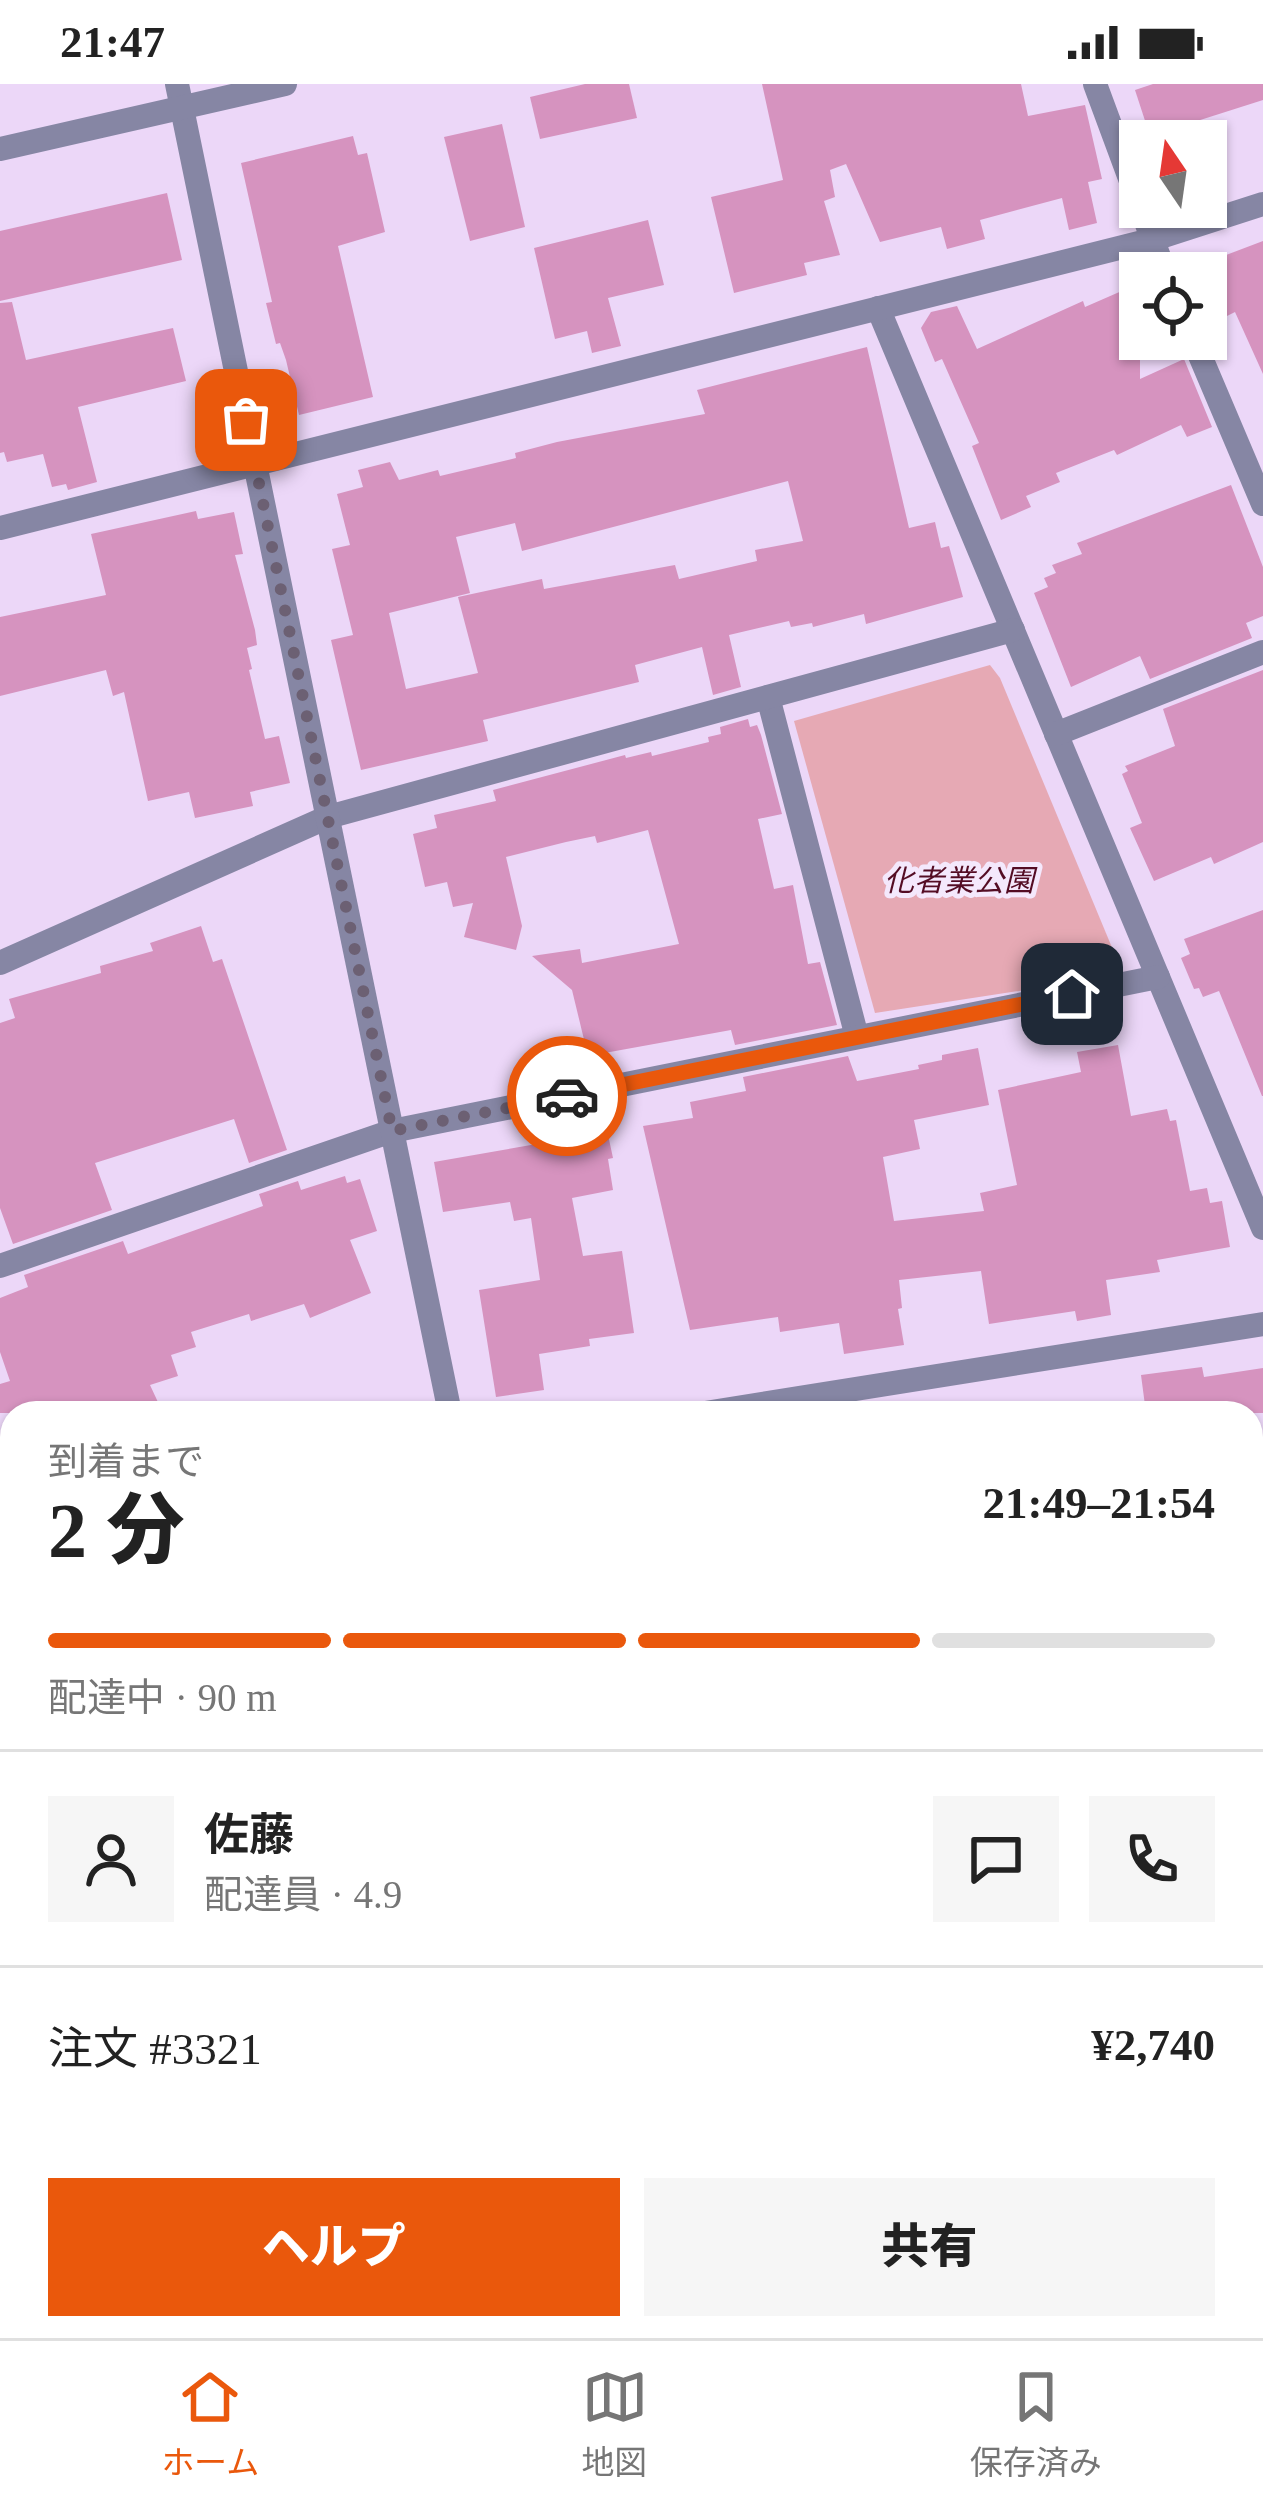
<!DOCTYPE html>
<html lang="ja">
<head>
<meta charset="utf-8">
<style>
  body { margin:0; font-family:"Times New Roman","Noto Sans JP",serif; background:#f6f6f6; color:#222; height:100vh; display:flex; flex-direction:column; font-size:45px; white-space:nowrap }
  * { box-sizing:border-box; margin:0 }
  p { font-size:39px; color:#767676 }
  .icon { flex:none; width:66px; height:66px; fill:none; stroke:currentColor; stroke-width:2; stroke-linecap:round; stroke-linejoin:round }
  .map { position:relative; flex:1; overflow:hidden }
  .details { position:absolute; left:0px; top:1317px; width:1263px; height:939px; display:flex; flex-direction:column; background:#fff; border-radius:36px 36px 0 0; box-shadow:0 3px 9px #0004 }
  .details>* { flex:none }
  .needle { width:78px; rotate:347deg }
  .controls { position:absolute; left:1119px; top:36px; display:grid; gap:24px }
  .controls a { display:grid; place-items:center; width:108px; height:108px; border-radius:0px; background:#fff; box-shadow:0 3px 9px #0004; font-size:60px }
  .pin { position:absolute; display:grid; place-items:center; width:102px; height:102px; color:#fff; margin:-51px; border-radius:24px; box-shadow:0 6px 18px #0006 }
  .courier { position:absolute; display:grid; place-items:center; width:120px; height:120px; margin:-60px; border:9px solid #ea580c; border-radius:50%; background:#fff; color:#222; box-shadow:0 3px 15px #0007 }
  .summary em { font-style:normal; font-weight:800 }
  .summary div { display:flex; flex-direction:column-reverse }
  .summary { display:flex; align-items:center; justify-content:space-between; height:204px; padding:0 48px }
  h1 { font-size:78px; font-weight:800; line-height:90px }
  .bar { display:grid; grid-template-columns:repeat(4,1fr); gap:18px 12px; align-content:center; height:144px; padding:0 48px }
  .bar i { height:15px; border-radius:9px; background:#e0e0e0 }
  .bar .on { background:#ea580c }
  .bar p { grid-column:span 4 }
  .line { display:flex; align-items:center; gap:30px; padding:0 48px; border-top:3px solid #e0e0e0 }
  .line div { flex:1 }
  .round { display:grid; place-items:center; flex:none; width:126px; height:126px; border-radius:0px; background:#f6f6f6 }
  .cta { display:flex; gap:24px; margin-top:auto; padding:24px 48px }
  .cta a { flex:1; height:138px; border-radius:0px; background:#ea580c; color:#fff; font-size:48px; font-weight:800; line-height:138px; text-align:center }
  .cta a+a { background:#f6f6f6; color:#222 }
  .status { display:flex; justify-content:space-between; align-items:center; height:84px; padding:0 60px; background:#fff; direction:ltr }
  .status svg { height:33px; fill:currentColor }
  .tabs { display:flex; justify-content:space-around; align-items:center; height:168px; border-top:3px solid #e0e0e0; background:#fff; font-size:33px; color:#767676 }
  .tabs a { display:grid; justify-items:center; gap:6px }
  .tabs .on { color:#ea580c }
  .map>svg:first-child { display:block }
  .green { fill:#e6a9b4 }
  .building { fill:#d693bf; fill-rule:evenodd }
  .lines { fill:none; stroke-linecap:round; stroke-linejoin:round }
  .minor { stroke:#8686a4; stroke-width:24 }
  .tertiary { stroke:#8686a4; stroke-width:24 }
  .done { stroke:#6c6073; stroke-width:12; stroke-dasharray:0 21.6 }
  .route { stroke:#ea580c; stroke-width:15 }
  .labels { text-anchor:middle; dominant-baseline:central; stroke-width:10; stroke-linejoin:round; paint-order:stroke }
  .park-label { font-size:30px; font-style:italic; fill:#540c24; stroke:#f4e8fc }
</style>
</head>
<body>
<div class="status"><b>21:47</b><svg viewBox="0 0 49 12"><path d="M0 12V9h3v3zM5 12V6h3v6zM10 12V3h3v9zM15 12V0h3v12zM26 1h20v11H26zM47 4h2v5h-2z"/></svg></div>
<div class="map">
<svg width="1263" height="2254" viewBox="0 0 1263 2254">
  <rect width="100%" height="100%" fill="#ecd7f8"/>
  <!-- green -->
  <polygon class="green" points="990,581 1000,594 1118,878 1110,893 875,929 794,637"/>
  <!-- building -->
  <g class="building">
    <polygon points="585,0 629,0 637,34 540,55 530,13"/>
    <polygon points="762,0 1021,0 1028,32 1085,21 1102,95 1088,98 1097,139 1069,146 1062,114 980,136 985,155 947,165 941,143 880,158 846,80 830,86 835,113 824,117 840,171 804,179 807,191 734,209 711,113 783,96"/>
    <polygon points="1153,0 1263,0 1263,16 1150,52 1135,6"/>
    <polygon points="502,40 525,143 470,157 444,53"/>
    <polygon points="353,52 358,71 367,69 385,148 338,162 373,313 299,331 286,276 280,259 276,260 266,219 272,218 241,79"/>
    <polygon points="167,109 182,176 0,217 0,147"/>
    <polygon points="648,136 664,201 608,214 621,262 592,269 587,247 555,255 534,164"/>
    <polygon points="1263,157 1263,290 1235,228 1227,232 1205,179"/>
    <polygon points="1140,199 1140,295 1184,275 1212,343 1187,353 1181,341 1117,371 1114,366 1056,389 1060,398 1026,412 1031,423 1001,436 972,362 979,359 942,275 935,278 921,244 931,228 957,222 977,265 1083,217 1085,223"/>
    <polygon points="12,218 26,276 173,244 186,297 78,323 97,398 68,406 66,400 52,403 43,370 7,378 4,368 0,369 0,219"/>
    <path d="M867 263 909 444 935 438 941 464 949 462 963 513 866 540 864 530 813 543 812 539 791 543 789 537 729 551 741 603 713 611 702 563 635 581 639 598 483 636 488 657 361 686 331 556 353 551 332 465 350 461 337 410 363 403 358 386 390 378 399 396 438 386 440 392 516 374 515 369 557 358 705 330 697 306ZM788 397 803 457 755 466 757 477 679 495 675 481 544 505 542 495 458 513 478 589 406 605 389 529 470 509 456 453 515 439 522 467Z"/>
    <polygon points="1231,401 1263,483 1263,532 1246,539 1252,554 1150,595 1140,572 1071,603 1034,509 1048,503 1044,494 1056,489 1052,481 1082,470 1077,459"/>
    <polygon points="196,427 198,435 234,428 243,470 235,471 255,546 257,561 247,564 252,585 249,586 265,655 279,652 290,699 250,708 253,722 195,734 189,708 148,717 124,608 113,612 106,586 0,612 0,533 106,511 91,450"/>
    <polygon points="1263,586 1263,758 1214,780 1211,773 1154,797 1130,744 1142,739 1122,690 1128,687 1125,682 1175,662 1163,625"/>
    <polygon points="748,635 750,643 757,641 761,651 782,730 758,735 774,805 793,801 808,880 820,878 837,941 735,961 731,946 588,972 572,906 532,872 580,865 582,879 679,860 648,746 597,759 595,752 566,758 506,773 522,842 516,866 464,853 473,819 453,823 447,798 425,803 413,750 437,744 434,731 496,717 493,706 625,671 626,674 651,668 652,672 709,658 708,653 721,650 720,643"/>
    <polygon points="1263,826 1263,1012 1262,1012 1219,907 1203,913 1199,904 1194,905 1181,874 1190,870 1184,855"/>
    <polygon points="201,842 213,878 222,875 287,1066 249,1079 234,1035 95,1079 112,1126 13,1160 0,1124 0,939 15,934 9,915 101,889 100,882 153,867 150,859"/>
    <polygon points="1118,961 1131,1032 1167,1025 1170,1037 1176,1036 1190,1107 1207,1104 1210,1119 1222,1117 1230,1163 1157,1176 1160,1188 1106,1196 1111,1231 1077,1237 1075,1227 989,1240 981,1187 899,1196 902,1224 898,1225 904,1261 844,1270 839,1239 780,1248 778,1233 690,1246 643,1042 693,1034 690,1018 746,1007 743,993 848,972 857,997 919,985 918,981 942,976 942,971 978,964 989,1021 914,1036 920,1065 883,1073 894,1137 984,1127 980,1109 1017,1101 998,1006 1081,988 1077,968"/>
    <polygon points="604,1032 613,1074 608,1075 613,1106 572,1114 583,1172 622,1167 634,1249 589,1255 590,1262 539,1270 544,1306 496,1313 479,1206 540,1196 531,1134 514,1137 510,1118 443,1128 434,1078 571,1054 568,1040"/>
    <polygon points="345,1092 347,1099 360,1095 377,1147 350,1156 371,1209 310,1234 304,1220 251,1237 249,1230 191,1248 196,1263 171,1271 178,1292 150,1301 163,1329 0,1329 0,1300 10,1297 0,1268 0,1214 28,1203 24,1191 123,1157 128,1170 263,1122 259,1110 298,1097 301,1106"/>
    <polygon points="1202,1283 1204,1293 1263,1284 1263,1329 1146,1329 1141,1291"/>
  </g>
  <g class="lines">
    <!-- minor -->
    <g class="minor">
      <polyline points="1095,0 1165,189"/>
      <polyline points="878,224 1263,1144"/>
      <polyline points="1193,255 1263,420"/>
      <polyline points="0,444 1151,156 1263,120"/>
      <polyline points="768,613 857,953"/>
      <polyline points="1056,650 1263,568"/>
      <polyline points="0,879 328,733 1013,546"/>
      <polyline points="0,1182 392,1047 1158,893"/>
      <polyline points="705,1329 1263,1240"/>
      <polyline points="0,1446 12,1458"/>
      <polyline points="1251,1566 1263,1564"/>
      <polyline points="0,1576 12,1570"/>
      <polyline points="1251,1896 1263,1893"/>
      <polyline points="0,1976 12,1970"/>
      <polyline points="1251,2228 1263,2225"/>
      <polyline points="238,2254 256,2244"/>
      <polyline points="1122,2254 1171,2244"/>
    </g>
    <!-- tertiary -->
    <g class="tertiary">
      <polyline points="177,0 450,1329"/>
      <polyline points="0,65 285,0"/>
      <polyline points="817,2244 821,2254"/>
    </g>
  </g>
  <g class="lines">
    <!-- done -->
    <polyline class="done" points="246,336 392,1047 567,1012"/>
    <!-- route -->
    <polyline class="route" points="567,1012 1072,910"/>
  </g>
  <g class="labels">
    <!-- park labels -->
    <g class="park-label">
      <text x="959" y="796">化者業公園</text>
    </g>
  </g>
</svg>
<div class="controls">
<a><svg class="needle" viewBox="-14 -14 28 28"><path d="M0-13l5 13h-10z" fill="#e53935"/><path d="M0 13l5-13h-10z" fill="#767676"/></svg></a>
<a><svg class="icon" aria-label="locate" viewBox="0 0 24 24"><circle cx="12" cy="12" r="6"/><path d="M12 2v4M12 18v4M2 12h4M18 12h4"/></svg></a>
</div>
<div class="pin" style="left:246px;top:336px;background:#ea580c"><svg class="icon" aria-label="bag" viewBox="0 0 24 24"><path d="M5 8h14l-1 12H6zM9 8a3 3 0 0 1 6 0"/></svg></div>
<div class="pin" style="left:1072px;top:910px;background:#1f2937"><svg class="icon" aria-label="home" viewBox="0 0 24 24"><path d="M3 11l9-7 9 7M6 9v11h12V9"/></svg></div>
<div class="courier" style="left:567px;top:1012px"><svg class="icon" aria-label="car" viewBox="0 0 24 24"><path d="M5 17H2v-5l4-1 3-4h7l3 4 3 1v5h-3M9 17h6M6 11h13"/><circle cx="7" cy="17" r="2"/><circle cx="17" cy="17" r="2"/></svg></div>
<section class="details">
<div class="summary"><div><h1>2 分</h1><p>到着まで</p></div><em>21:49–21:54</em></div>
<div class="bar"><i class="on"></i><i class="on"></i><i class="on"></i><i></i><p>配達中 · 90 m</p></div>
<div class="line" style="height:216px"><a class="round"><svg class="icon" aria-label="person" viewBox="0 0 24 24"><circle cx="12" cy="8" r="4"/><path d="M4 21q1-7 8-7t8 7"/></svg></a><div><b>佐藤</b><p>配達員 · 4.9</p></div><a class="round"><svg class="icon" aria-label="chat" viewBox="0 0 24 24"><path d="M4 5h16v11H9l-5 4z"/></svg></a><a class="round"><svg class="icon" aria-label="phone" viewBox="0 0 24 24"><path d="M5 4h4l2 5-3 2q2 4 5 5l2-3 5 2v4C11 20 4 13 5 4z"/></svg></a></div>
<div class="line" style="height:156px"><div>注文 #3321</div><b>¥2,740</b></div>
<div class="cta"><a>ヘルプ</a><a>共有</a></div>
</section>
</div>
<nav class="tabs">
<a class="on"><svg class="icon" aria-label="home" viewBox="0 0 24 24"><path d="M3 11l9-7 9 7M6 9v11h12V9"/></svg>ホーム</a>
<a><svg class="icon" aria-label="map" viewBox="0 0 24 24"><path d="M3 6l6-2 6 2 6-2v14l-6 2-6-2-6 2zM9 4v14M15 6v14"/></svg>地図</a>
<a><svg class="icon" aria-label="saved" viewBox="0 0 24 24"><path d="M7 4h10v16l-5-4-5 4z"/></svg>保存済み</a>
</nav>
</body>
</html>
